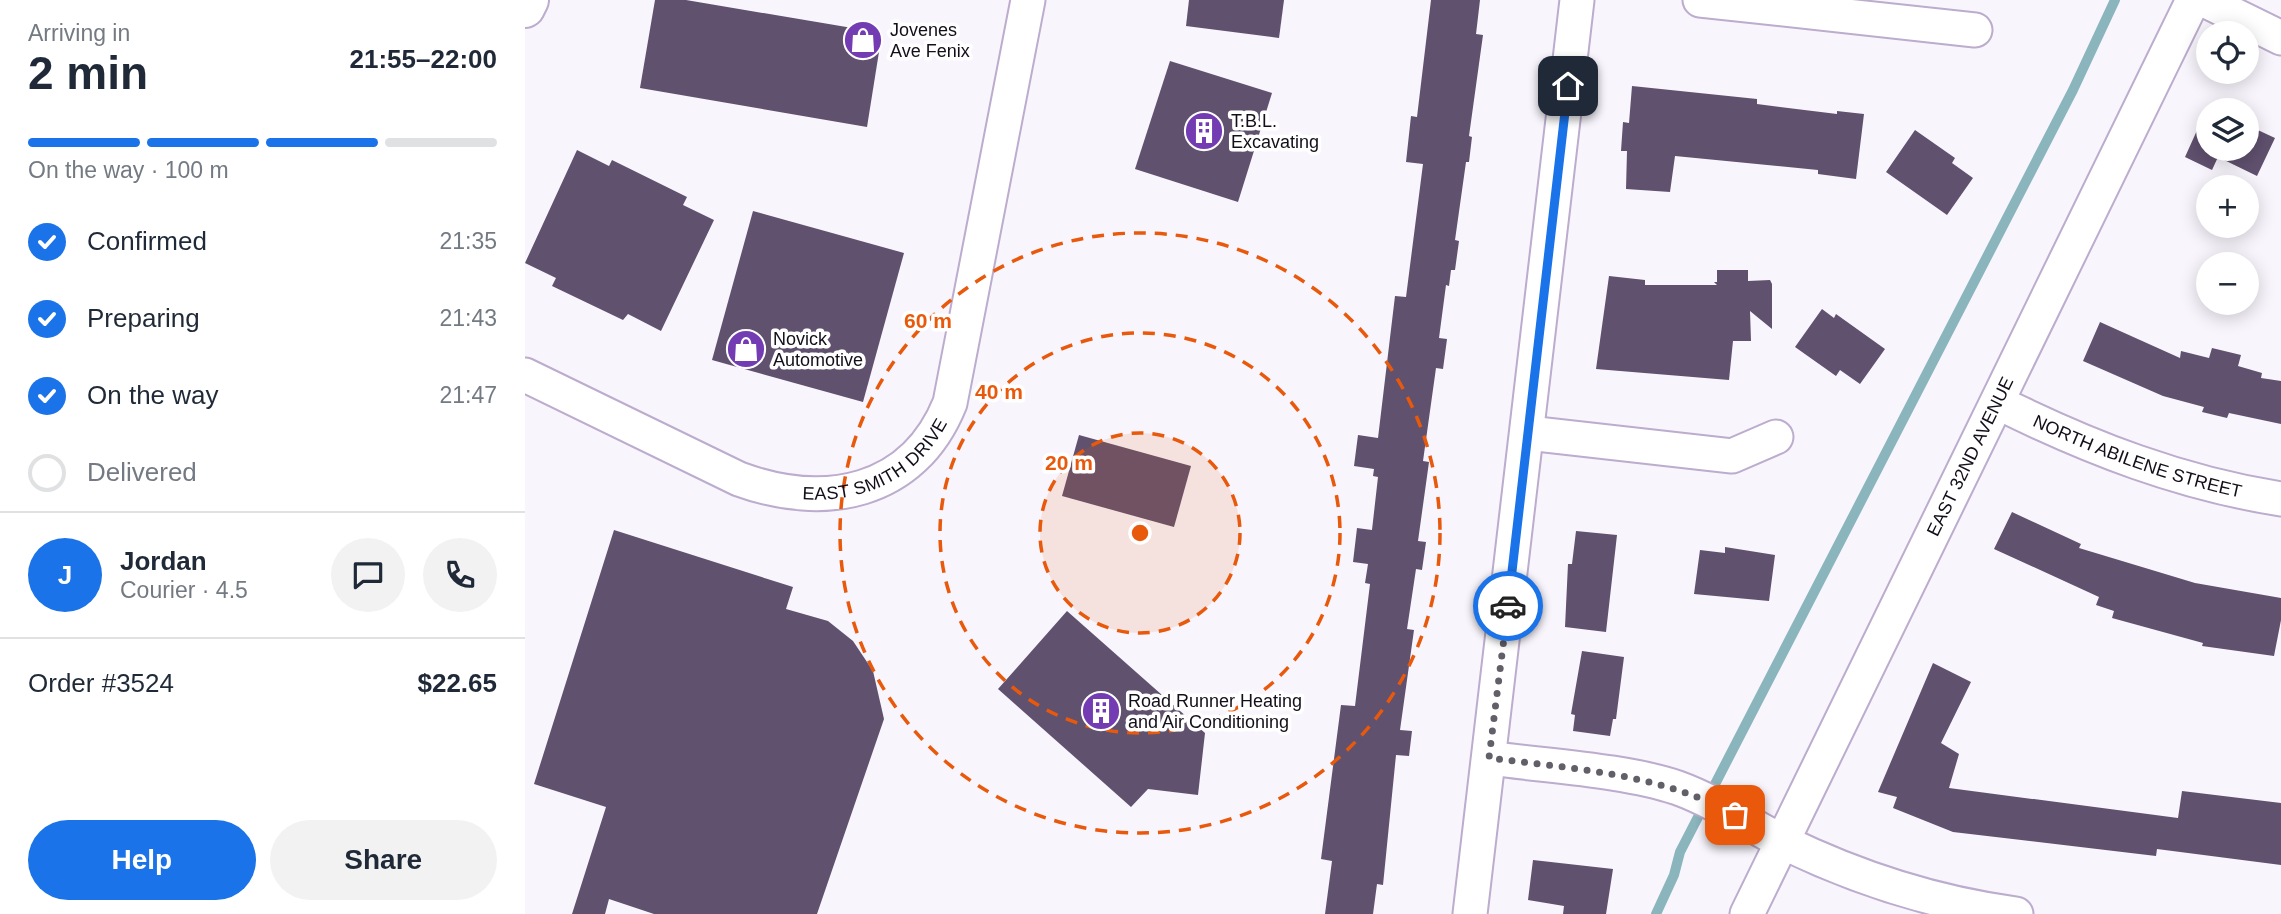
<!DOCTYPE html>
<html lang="en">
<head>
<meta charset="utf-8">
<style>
  body { margin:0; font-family:Arial,sans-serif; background:#f2f2f3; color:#1f2937; height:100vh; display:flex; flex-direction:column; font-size:26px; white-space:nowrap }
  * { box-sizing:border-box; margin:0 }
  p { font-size:23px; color:#747a83 }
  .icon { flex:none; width:38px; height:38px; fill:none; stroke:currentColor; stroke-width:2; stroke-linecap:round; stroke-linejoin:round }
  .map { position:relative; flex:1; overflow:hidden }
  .details { display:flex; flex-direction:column; background:#fff; width:525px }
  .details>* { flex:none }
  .fabs { position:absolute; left:1671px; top:21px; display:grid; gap:14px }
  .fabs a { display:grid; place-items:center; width:63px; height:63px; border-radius:50%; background:#fff; box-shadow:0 4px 18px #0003; font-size:35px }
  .pin { position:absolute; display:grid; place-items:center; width:60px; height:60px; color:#fff; margin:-30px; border-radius:14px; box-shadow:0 4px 10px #0006 }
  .courier { position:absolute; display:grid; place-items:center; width:70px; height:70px; margin:-35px; border:5px solid #1a73e8; border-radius:50%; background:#fff; color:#222; box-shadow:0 2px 9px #0007 }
  .head em { font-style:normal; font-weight:700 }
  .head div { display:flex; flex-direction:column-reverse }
  .head { display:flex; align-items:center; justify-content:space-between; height:119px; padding:0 28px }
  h1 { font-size:46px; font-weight:700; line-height:52px }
  .bar { display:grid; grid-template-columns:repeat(4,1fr); gap:10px 7px; align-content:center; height:84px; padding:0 28px }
  .bar i { height:9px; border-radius:5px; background:#e0e1e3 }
  .bar .active { background:#1a73e8 }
  .bar p { grid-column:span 4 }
  .line { display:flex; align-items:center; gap:18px; padding:0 28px; border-top:2px solid #e0e1e3 }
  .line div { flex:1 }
  .round { display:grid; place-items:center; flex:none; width:74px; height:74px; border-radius:37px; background:#f2f2f3 }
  ol { padding:0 28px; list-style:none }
  li { display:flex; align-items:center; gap:21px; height:77px }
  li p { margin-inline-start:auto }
  li .icon { padding:7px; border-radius:50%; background:#1a73e8; color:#fff; stroke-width:4 }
  li:last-child { color:#747a83 }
  li i { width:38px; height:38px; border:4px solid #e0e1e3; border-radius:50% }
  .primary-button { display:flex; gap:14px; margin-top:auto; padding:14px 28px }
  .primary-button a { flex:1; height:80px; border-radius:42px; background:#1a73e8; color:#fff; font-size:28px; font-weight:700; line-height:80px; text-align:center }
  .primary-button a+a { background:#f2f2f3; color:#1f2937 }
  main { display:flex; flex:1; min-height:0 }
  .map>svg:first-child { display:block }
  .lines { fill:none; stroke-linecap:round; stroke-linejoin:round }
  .stream { stroke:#8ab5bd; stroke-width:10 }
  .building { fill:#60516f }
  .minor-casing { stroke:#bcaccd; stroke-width:37 }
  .tertiary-casing { stroke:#bcaccd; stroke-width:42 }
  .minor { stroke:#fff; stroke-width:33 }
  .tertiary { stroke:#fff; stroke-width:38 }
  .done { stroke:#635f68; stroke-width:7; stroke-dasharray:0 12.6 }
  .route { stroke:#1a73e8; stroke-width:9 }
  .ring { fill:none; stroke:#e8590c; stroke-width:3.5; stroke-dasharray:12 9 }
  .labels { text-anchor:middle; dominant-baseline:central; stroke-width:7; stroke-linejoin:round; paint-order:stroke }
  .poi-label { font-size:18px; fill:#130e19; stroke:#fff; text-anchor:start }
  .street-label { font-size:18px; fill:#130e19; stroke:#fff }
  .centre { fill:#e8590c; stroke:#fff; stroke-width:3.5 }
  .ring-label { font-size:21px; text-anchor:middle; font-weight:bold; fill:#e8590c; stroke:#fff; stroke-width:7; stroke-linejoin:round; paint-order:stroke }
</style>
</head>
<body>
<main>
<section class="details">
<div class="head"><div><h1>2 min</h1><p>Arriving in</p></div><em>21:55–22:00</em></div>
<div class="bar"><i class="active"></i><i class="active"></i><i class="active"></i><i></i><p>On the way · 100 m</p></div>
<ol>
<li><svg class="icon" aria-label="check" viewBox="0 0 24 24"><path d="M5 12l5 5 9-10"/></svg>Confirmed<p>21:35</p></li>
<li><svg class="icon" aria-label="check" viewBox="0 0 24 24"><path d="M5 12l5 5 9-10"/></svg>Preparing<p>21:43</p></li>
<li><svg class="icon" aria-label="check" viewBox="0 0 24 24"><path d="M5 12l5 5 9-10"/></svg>On the way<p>21:47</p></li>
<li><i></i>Delivered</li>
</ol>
<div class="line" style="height:126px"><b class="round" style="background:#1a73e8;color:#fff">J</b><div><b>Jordan</b><p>Courier · 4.5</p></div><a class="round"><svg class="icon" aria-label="chat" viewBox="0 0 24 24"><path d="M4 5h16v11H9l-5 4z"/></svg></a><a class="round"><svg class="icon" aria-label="phone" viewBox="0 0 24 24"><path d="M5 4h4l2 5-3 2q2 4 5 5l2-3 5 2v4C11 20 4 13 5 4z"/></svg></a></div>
<div class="line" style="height:91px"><div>Order #3524</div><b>$22.65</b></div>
<div class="primary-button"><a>Help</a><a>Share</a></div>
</section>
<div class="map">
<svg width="1756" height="914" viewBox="0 0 1756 914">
  <rect width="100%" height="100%" fill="#f8f5fc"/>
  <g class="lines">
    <!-- stream -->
    <polyline class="stream" points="1131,914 1149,875 1155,852 1548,90 1590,0"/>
  </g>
  <!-- building -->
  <g class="building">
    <polygon points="130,0 161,0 357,33 342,127 115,88"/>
    <polygon points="664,0 759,0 754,38 661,26"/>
    <polygon points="906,0 955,0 951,34 958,35 944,136 947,137 944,162 941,162 930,240 934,241 930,270 926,270 924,286 921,285 914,338 922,339 918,369 911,368 898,461 904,462 893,541 901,542 897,570 891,569 882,629 889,630 875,730 887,731 884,756 871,755 858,885 852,884 848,914 800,914 807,861 796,859 816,705 830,706 845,584 840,583 843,564 828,562 832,528 847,530 853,477 848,476 849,469 829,466 833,435 853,438 870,296 881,297 898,164 881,162 886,116 892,117"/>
    <polygon points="645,61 747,93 713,202 610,169"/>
    <polygon points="1107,86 1232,99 1232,104 1312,114 1312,111 1339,114 1331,179 1293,174 1293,170 1150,156 1145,192 1101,189 1102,151 1096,151 1098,122 1104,123"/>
    <polygon points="1683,106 1692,110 1684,110 1684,149 1722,149 1722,125 1750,138 1732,176 1693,157 1687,170 1660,157"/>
    <polygon points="1390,130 1430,158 1427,163 1448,178 1422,215 1361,172"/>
    <polygon points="52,150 84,166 87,160 162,197 158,205 189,220 136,331 103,314 98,320 27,286 31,278 0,263"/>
    <polygon points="228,211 379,253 338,402 187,360"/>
    <polygon points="1192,270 1223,270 1223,281 1245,280 1247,284 1247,329 1225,311 1226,341 1208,341 1204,380 1071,369 1084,276 1120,280 1120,285 1192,285 1189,282 1192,282"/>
    <polygon points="1297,309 1309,318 1311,314 1360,349 1335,384 1315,370 1311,376 1270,347"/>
    <polygon points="1575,322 1655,358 1656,351 1684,358 1687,348 1716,355 1713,366 1737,373 1736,378 1756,381 1756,424 1704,413 1702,418 1677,412 1679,407 1638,396 1558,361"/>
    <polygon points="554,435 666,466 649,527 537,496"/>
    <polygon points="1487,512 1556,544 1554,548 1670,583 1756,598 1756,620 1749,656 1677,646 1678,643 1587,618 1589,611 1571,605 1574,597 1469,549"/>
    <polygon points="89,530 268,587 261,609 303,621 328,641 348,671 359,719 292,914 129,914 84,899 80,914 47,914 81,807 9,784"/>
    <polygon points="1051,531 1092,535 1081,632 1040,627 1043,564 1047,564"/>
    <polygon points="1200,547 1250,555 1244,601 1169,594 1175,550 1200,553"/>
    <polygon points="542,611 680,733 673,795 623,789 606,807 473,689"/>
    <polygon points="1057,651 1099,657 1091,719 1088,719 1085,736 1048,731 1050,715 1046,714"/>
    <polygon points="1408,663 1446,682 1416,743 1434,754 1424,788 1653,818 1657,791 1756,803 1756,865 1632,849 1631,856 1428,832 1368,808 1372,797 1353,792"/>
    <polygon points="1008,860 1088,869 1081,914 1038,914 1039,906 1003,900"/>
  </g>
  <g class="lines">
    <!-- minor casing -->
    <g class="minor-casing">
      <g id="minor">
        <polyline points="1175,0 1450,30"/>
        <polyline points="1679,0 1756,38"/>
        <path id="s1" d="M0 375 214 479C299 510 388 495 425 403L503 0"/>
        <path id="s2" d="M1474 403C1565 448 1655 483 1756 499"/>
        <polyline points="1003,433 1207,456 1251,437"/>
        <path d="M964 758C1021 766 1101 770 1153 788 1191 802 1223 824 1258 842 1332 878 1409 903 1491 914"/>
        <polyline points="945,914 1052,0"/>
        <path id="s3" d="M1222 914 1668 0"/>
      </g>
    </g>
    <!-- tertiary casing -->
    <g class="tertiary-casing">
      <polyline id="tertiary" points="0,8 4,0"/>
    </g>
    <!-- minor -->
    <use href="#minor" class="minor"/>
    <!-- tertiary -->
    <use href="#tertiary" class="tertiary"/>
  </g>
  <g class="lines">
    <!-- done -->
    <path class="done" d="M983 606 964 758C1048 769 1135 773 1210 815"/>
    <!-- route -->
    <polyline class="route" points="983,606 1043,86"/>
  </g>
  <!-- distance rings -->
  <circle cx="615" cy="533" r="100" fill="#e8590c" fill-opacity=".12"/>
  <g class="ring">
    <circle cx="615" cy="533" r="100"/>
    <circle cx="615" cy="533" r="200"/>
    <circle cx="615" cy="533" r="300"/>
  </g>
  <!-- icons -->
  <defs>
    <g id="shop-disc" transform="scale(2.0125)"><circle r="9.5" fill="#743cb3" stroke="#fff"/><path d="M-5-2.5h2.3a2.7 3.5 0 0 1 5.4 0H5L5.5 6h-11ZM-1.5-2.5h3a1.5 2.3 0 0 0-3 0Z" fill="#fff"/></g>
    <g id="building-disc" transform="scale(2.0125)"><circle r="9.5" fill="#743cb3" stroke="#fff"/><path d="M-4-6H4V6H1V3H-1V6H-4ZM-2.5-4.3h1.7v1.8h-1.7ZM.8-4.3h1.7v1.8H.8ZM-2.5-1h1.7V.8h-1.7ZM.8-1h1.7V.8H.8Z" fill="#fff"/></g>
  </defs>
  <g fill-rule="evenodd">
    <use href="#shop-disc" x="338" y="40"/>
    <use href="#building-disc" x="679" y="131"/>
    <use href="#shop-disc" x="221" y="349"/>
    <use href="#building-disc" x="576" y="711"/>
  </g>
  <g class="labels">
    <!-- poi labels -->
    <g class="poi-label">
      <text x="365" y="30">Jovenes<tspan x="365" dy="21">Ave Fenix</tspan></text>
      <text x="706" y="121">T.B.L.<tspan x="706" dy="21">Excavating</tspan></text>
      <text x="248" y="339">Novick<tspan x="248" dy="21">Automotive</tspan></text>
      <text x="603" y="701">Road Runner Heating<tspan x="603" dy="21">and Air Conditioning</tspan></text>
    </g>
    <!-- street labels -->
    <g class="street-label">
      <text stroke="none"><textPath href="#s1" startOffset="387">EAST SMITH DRIVE</textPath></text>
      <text stroke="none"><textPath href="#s2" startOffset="149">NORTH ABILENE STREET</textPath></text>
      <text stroke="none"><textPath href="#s3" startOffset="509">EAST 32ND AVENUE</textPath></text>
    </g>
  </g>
  <circle cx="615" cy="533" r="10" class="centre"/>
  <g class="ring-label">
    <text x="403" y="328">60 m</text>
    <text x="474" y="399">40 m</text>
    <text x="544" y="470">20 m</text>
  </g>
</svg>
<div class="fabs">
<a><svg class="icon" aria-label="locate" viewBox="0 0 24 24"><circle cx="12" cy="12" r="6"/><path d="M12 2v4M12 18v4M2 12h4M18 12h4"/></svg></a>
<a><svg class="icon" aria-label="layers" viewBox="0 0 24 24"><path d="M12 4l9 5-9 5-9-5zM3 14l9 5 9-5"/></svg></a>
<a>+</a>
<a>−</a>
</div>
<div class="pin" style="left:1210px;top:815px;background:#ea580c"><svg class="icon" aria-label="bag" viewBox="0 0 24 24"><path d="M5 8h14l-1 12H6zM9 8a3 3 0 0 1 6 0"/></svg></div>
<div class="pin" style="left:1043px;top:86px;background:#1f2937"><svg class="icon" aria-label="home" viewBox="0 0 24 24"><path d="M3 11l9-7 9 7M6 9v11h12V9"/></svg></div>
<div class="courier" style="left:983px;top:606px"><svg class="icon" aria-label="car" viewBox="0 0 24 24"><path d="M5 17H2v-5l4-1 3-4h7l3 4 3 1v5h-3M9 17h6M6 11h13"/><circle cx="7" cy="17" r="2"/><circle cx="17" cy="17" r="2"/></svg></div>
</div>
</main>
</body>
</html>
